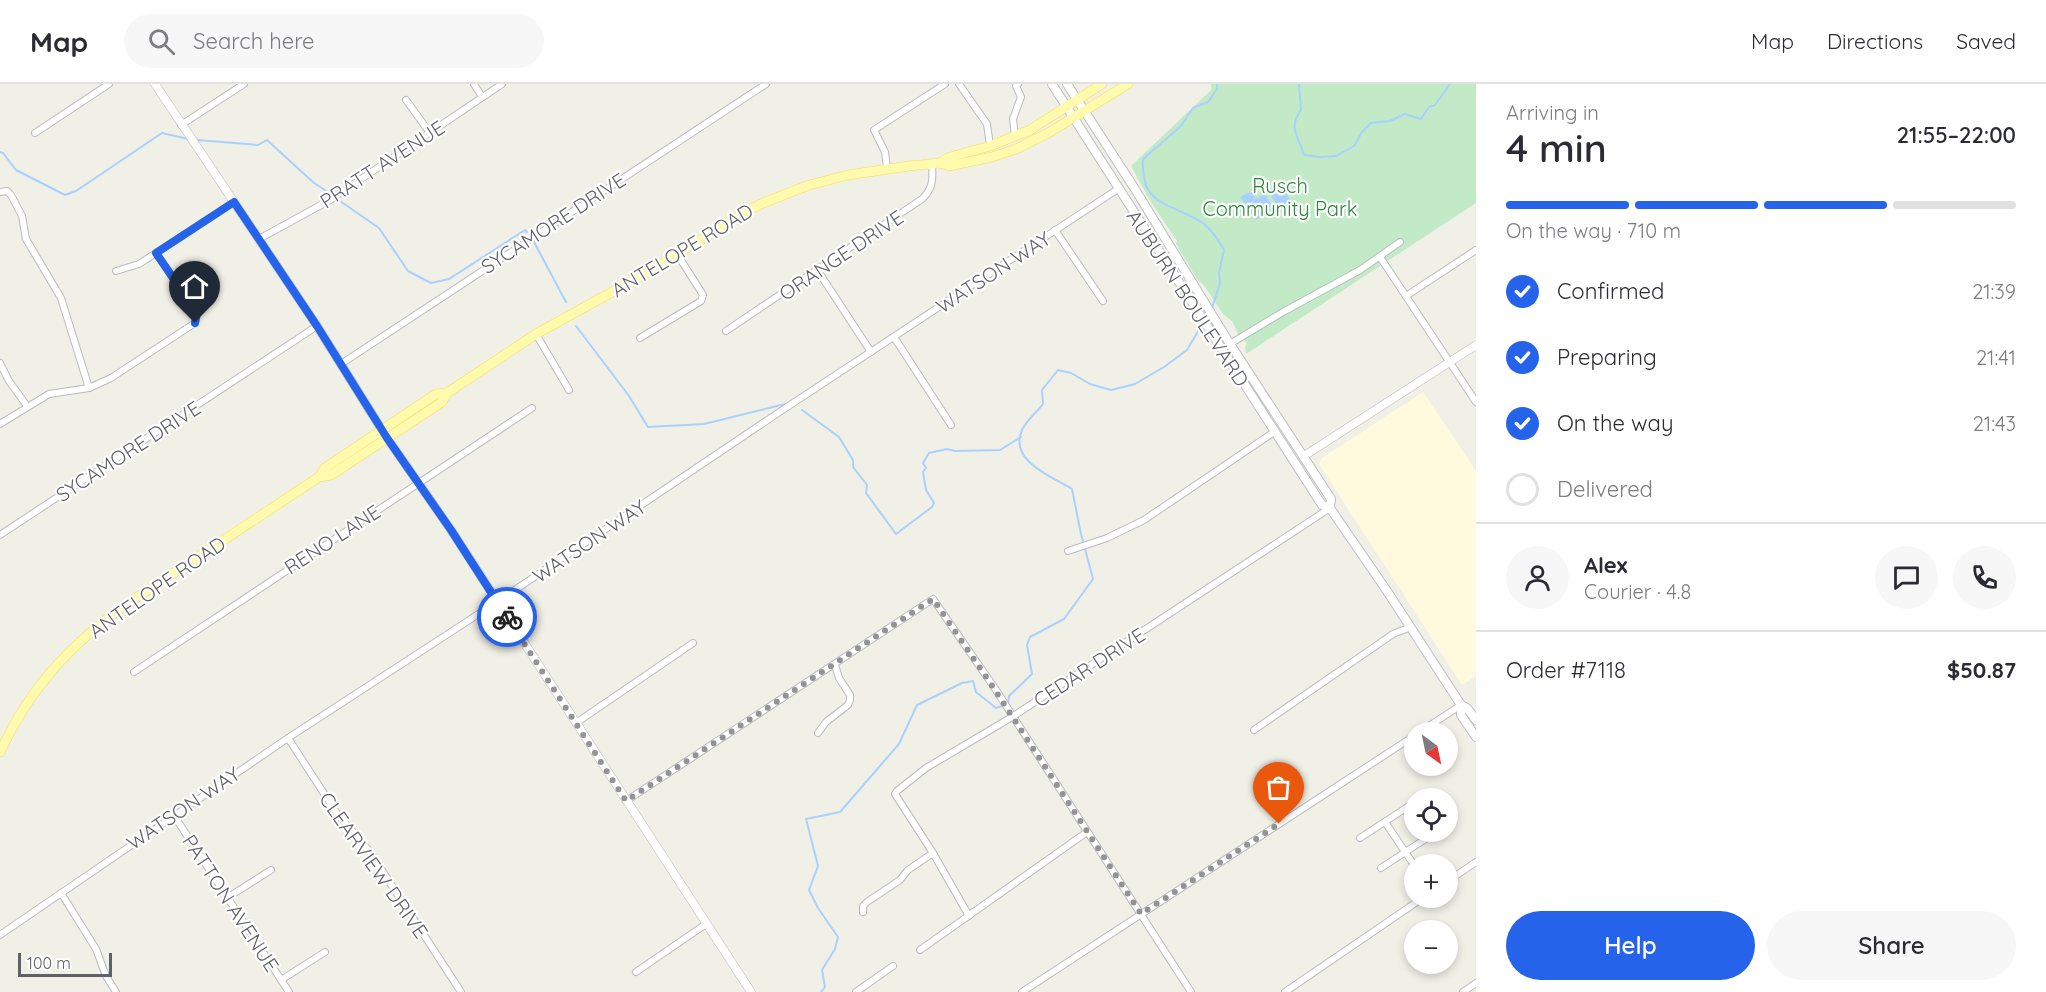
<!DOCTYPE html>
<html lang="en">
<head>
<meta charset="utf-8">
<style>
  body { margin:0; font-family:Quicksand,sans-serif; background:#f7f7f7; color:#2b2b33; height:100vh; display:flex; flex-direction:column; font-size:22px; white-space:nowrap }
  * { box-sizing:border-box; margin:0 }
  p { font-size:20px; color:#7c7c81 }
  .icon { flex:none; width:33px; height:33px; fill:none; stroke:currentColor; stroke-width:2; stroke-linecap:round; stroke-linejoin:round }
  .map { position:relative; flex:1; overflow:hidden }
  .sheet { display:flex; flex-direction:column; background:#fff; width:570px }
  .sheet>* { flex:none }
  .needle { width:39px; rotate:147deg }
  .buttons { position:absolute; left:1404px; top:638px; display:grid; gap:12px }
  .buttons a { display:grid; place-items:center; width:54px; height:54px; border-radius:50%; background:#fff; box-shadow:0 3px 9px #0003; font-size:30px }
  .scale { position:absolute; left:18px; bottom:15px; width:94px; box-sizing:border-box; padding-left:6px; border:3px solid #5e6168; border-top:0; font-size:16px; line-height:21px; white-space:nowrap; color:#5e6168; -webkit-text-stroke:4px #fff; paint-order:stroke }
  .pin { position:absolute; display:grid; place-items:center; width:51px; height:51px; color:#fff; margin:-62px -26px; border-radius:50% 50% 50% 0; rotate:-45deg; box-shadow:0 0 6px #0007 }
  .pin .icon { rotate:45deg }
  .courier { position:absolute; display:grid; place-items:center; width:60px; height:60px; margin:-30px; border:4px solid #2563eb; border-radius:50%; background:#fff; color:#222; box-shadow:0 2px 8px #0007 }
  .overview em { font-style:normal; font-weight:600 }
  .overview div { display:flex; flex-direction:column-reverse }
  .overview { display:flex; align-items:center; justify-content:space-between; height:102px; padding:0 30px }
  h1 { font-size:39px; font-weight:600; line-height:45px }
  .bar { display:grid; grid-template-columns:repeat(4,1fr); gap:9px 6px; align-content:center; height:72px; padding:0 30px }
  .bar i { height:8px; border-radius:4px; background:#e1e1e2 }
  .bar .current { background:#2563eb }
  .bar p { grid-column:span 4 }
  .line { display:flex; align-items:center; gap:15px; padding:0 30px; border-top:2px solid #e1e1e2 }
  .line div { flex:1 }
  .round { display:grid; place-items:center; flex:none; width:63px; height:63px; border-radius:32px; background:#f7f7f7 }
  ol { padding:0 30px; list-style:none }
  li { display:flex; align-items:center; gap:18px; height:66px }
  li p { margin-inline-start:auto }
  li .icon { padding:6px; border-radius:50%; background:#2563eb; color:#fff; stroke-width:4 }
  li:last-child { color:#7c7c81 }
  li i { width:33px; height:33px; border:3px solid #e1e1e2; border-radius:50% }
  .action { display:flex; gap:12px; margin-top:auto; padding:12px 30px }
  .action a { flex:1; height:69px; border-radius:36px; background:#2563eb; color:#fff; font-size:24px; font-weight:600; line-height:69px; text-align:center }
  .action a+a { background:#f7f7f7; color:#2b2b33 }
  header { display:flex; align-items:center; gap:36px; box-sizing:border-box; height:84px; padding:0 30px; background:#fff; border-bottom:2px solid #e1e1e2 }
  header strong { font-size:28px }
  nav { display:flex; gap:33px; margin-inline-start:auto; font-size:21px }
  .search { width:420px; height:54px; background:#f7f7f7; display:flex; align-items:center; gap:15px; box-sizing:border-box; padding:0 21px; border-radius:33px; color:#7c7c81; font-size:22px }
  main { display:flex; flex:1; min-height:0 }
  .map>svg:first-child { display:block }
  .commercial { fill:#fffade }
  .green { fill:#c2eac6 }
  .water { fill:#a9d1ff }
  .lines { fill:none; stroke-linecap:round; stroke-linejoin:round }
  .stream { stroke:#a9d1ff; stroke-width:2 }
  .minor-casing { stroke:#b9bbc1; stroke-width:8 }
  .tertiary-casing { stroke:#b9bbc1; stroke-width:9 }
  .secondary-casing { stroke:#bcbec5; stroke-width:10 }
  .primary-casing { stroke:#fbdd56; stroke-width:10 }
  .minor { stroke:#fff; stroke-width:6 }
  .tertiary { stroke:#fff; stroke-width:8 }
  .secondary { stroke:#fff; stroke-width:8 }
  .primary { stroke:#fffaae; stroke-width:9 }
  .done { stroke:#919394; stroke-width:6; stroke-dasharray:0 10.8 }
  .route { stroke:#2563eb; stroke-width:8 }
  .labels { text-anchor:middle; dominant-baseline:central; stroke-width:4.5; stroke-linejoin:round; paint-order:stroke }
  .street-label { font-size:20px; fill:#5e6168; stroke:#fff }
  .park-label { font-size:20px; fill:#2f863b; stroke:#fff }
</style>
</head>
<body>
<header>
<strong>Map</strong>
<div class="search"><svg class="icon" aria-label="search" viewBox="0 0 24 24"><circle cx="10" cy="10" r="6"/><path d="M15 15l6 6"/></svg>Search here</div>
<nav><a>Map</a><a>Directions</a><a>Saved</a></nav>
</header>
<main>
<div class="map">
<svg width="1476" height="908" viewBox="0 0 1476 908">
  <rect width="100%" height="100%" fill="#f1f0e7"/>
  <!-- commercial -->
  <polygon class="commercial" points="1423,308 1476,387 1476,592 1462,601 1319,380 1322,374"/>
  <!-- green -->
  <polygon class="green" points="1211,0 1476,0 1476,119 1246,270 1245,263 1247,259 1244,256 1242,258 1232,237 1223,230 1203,200 1197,195 1176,160 1177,157 1149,115 1131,82 1211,6"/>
  <!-- water -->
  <g class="water">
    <polygon points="1279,99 1291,117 1279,124 1267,106"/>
    <polygon points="1258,108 1253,116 1265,110 1274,125 1256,136 1240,113 1247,109"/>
  </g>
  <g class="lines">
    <!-- stream -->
    <g class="stream">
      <path d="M1299 0 1301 26C1288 43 1298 52 1304 71L1321 73 1336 72 1354 62 1362 48 1371 39 1390 37 1405 30 1421 35 1429 23 1435 21 1450 0"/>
      <polyline points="197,56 258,61 267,56 314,99 328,108"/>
      <polyline points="0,68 3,69 16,86 65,111 76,107 162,49 188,55"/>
      <polyline points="340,117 379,144 408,187 431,199 449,195 525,146 527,148"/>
      <polyline points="534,158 566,218"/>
      <path d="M1212 224 1220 199 1219 189 1224 166C1218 156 1213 147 1204 140 1174 118 1140 126 1143 75L1181 42 1193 24 1208 18 1217 5V0"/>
      <polyline points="576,242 629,312 648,343 704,340 785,320"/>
      <polyline points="802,326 839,353 853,376 853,383 867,401 866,409 896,450 932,423 934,419 926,406 923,388 926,384 923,379 929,369 947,365 955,367 1000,366 1021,353"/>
      <path d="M821 908 825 903 822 886 835 865 838 853 818 824 809 806 818 782 806 735 840 728 899 660 917 621 962 599 973 597 976 608 996 624 1008 620 1009 612 1032 590 1027 561 1030 553 1064 535 1093 495 1081 450 1072 405C1053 393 1008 377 1022 346 1026 337 1037 328 1043 320L1042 306 1058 286 1071 289 1090 300 1111 306 1135 300 1164 283 1187 266 1203 239"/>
    </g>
    <!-- minor casing -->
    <g class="minor-casing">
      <g id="minor">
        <polyline points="474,0 482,13"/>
        <polyline points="959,0 987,40 990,62"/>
        <polyline points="406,16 430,49"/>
        <polyline points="181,41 244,0"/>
        <polyline points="35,49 109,0"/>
        <polyline points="1015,52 1013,35 1021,13 1016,2 1018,0"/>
        <polyline points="887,84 885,68 874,46 945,0"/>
        <polyline points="0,108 7,107 11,111 22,132 26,155 61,214 89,304"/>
        <polyline points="1055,146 1103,217"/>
        <polyline points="259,155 330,116 502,0"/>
        <polyline points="1380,173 1476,318"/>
        <polyline points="116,187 139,180 234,118"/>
        <polyline points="818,187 871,268"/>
        <polyline points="1406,212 1476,166"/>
        <path d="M726 247 922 115C933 105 933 95 932 80"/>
        <polyline points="536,250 569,306"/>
        <polyline points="894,253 951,341"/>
        <polyline points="640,254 701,217 703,211 700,206 677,170"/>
        <polyline points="1228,261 1283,228 1360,186 1400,158"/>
        <polyline points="0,279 9,297 27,322"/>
        <polyline points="341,280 766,0"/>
        <polyline points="0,340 49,310 89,304 111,294 195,239 197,229 156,169"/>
        <polyline points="0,451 317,242"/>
        <polyline points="1068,467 1107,454 1144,436 1274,348"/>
        <polyline points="134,588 532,324"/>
        <polyline points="576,639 693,559"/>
        <polyline points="1254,646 1393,550 1411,543"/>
        <polyline points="1420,648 1461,621"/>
        <polyline points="818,649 826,638 848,621 850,616 850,611 839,594 835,581"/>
        <polyline points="288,654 336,728 370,768 461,908"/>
        <polyline points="626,717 933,515 994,603 1191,908"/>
        <polyline points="173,730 289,908"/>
        <polyline points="1385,738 1414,781"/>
        <polyline points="1360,754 1409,722"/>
        <polyline points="1381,784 1430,752"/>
        <polyline points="1448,797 1476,778"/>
        <polyline points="61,809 96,865 106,892 116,908"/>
        <polyline points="227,814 271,786"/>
        <polyline points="863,828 863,822 867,818 900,796 908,786 933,769"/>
        <polyline points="969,832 933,769 895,710 897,707 926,684 1012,633 1330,424"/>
        <polyline points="0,851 288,654 497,518 781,327 1118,105"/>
        <polyline points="920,866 1087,748"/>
        <polyline points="636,888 706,840"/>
        <polyline points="281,896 325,868"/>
        <polyline points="856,908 893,882"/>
        <polyline points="1022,908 1414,652"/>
        <polyline points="1285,908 1424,813"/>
        <polyline points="1463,908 1476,899"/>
      </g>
    </g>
    <!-- tertiary casing -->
    <g class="tertiary-casing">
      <g id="tertiary">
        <polyline points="155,0 317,242 387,354 451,446 751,908"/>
        <polyline points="1304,372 1476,261"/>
      </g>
    </g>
    <!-- secondary casing -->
    <g class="secondary-casing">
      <g id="secondary">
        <polyline points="1052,0 1322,421 1330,424 1387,507 1461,621 1467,624 1476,636"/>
        <polyline points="1067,0 1133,102 1230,260 1331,415 1330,424"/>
        <polyline points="1461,621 1461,631 1476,653"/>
      </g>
    </g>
    <!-- primary casing -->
    <g class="primary-casing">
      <g id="primary">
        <polyline points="940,79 947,74 990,62 1030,46 1102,0"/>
        <polyline points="319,393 325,384 436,310 447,309"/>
        <path d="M0 668C30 604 67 564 124 522L319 393 331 391 442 318 447 309 536 250 652 186 743 129 763 119 809 101 848 91 909 82 940 79 949 82 992 73 1016 65 1050 48 1128 0"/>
      </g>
    </g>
    <!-- minor -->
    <use href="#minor" class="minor"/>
    <!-- tertiary -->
    <use href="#tertiary" class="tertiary"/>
    <!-- secondary -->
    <use href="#secondary" class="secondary"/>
    <!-- primary -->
    <use href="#primary" class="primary"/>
  </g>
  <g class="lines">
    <!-- done -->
    <polyline class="done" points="507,533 626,717 933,515 993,603 1141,830 1279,740"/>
    <!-- route -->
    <polyline class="route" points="195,239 197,229 156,169 234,118 317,242 387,354 451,446 507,533"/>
  </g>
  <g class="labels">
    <!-- street labels -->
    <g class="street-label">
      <text transform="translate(382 80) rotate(-33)">PRATT AVENUE</text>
      <text transform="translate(553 139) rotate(-33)">SYCAMORE DRIVE</text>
      <text transform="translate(682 166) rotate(-31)">ANTELOPE ROAD</text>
      <text transform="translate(841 171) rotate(-34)">ORANGE DRIVE</text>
      <text transform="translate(993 188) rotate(-33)">WATSON WAY</text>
      <text transform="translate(1188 214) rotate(57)">AUBURN BOULEVARD</text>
      <text transform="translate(128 367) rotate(-33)">SYCAMORE DRIVE</text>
      <text transform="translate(332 455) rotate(-33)">RENO LANE</text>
      <text transform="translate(589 457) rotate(-34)">WATSON WAY</text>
      <text transform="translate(157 503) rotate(-35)">ANTELOPE ROAD</text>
      <text transform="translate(1089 583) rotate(-33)">CEDAR DRIVE</text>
      <text transform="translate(183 724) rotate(-34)">WATSON WAY</text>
      <text transform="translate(374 781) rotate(55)">CLEARVIEW DRIVE</text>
      <text transform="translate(231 819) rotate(57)">PATTON AVENUE</text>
    </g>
    <!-- park labels -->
    <g class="park-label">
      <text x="1280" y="101">Rusch<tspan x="1280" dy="23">Community Park</tspan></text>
    </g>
  </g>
</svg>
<div class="buttons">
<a><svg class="needle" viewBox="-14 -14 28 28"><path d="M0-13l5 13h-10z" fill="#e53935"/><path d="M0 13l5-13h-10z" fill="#7c7c81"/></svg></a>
<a><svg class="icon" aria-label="locate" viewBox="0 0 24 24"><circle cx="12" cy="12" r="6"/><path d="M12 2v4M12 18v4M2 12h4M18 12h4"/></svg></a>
<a>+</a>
<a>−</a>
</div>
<div class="scale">100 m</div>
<div class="pin" style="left:1279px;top:740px;background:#ea580c"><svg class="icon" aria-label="bag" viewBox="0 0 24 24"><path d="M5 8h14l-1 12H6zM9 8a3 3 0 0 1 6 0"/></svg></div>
<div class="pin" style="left:195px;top:239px;background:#1f2937"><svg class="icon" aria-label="home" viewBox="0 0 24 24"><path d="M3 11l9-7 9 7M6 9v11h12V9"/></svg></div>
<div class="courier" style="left:507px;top:533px"><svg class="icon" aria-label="bike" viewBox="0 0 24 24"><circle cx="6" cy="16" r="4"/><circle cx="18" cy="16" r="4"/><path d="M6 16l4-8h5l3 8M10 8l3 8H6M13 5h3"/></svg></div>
</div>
<section class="sheet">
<div class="overview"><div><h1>4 min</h1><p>Arriving in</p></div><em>21:55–22:00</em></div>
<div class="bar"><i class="current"></i><i class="current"></i><i class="current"></i><i></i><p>On the way · 710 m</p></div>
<ol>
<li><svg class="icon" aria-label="check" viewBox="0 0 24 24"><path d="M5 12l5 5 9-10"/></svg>Confirmed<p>21:39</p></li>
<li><svg class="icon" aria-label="check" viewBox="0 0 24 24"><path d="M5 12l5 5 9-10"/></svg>Preparing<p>21:41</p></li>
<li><svg class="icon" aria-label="check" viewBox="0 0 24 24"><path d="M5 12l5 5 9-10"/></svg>On the way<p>21:43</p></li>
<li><i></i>Delivered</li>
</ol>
<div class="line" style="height:108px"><a class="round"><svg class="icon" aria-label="person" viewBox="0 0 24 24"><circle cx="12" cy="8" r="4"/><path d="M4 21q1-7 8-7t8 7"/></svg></a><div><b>Alex</b><p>Courier · 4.8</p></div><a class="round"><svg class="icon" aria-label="chat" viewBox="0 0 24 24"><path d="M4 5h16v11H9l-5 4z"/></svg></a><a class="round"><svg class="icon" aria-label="phone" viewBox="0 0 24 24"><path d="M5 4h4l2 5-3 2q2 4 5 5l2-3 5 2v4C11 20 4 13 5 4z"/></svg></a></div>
<div class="line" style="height:78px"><div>Order #7118</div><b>$50.87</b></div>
<div class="action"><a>Help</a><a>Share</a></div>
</section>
</main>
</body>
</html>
